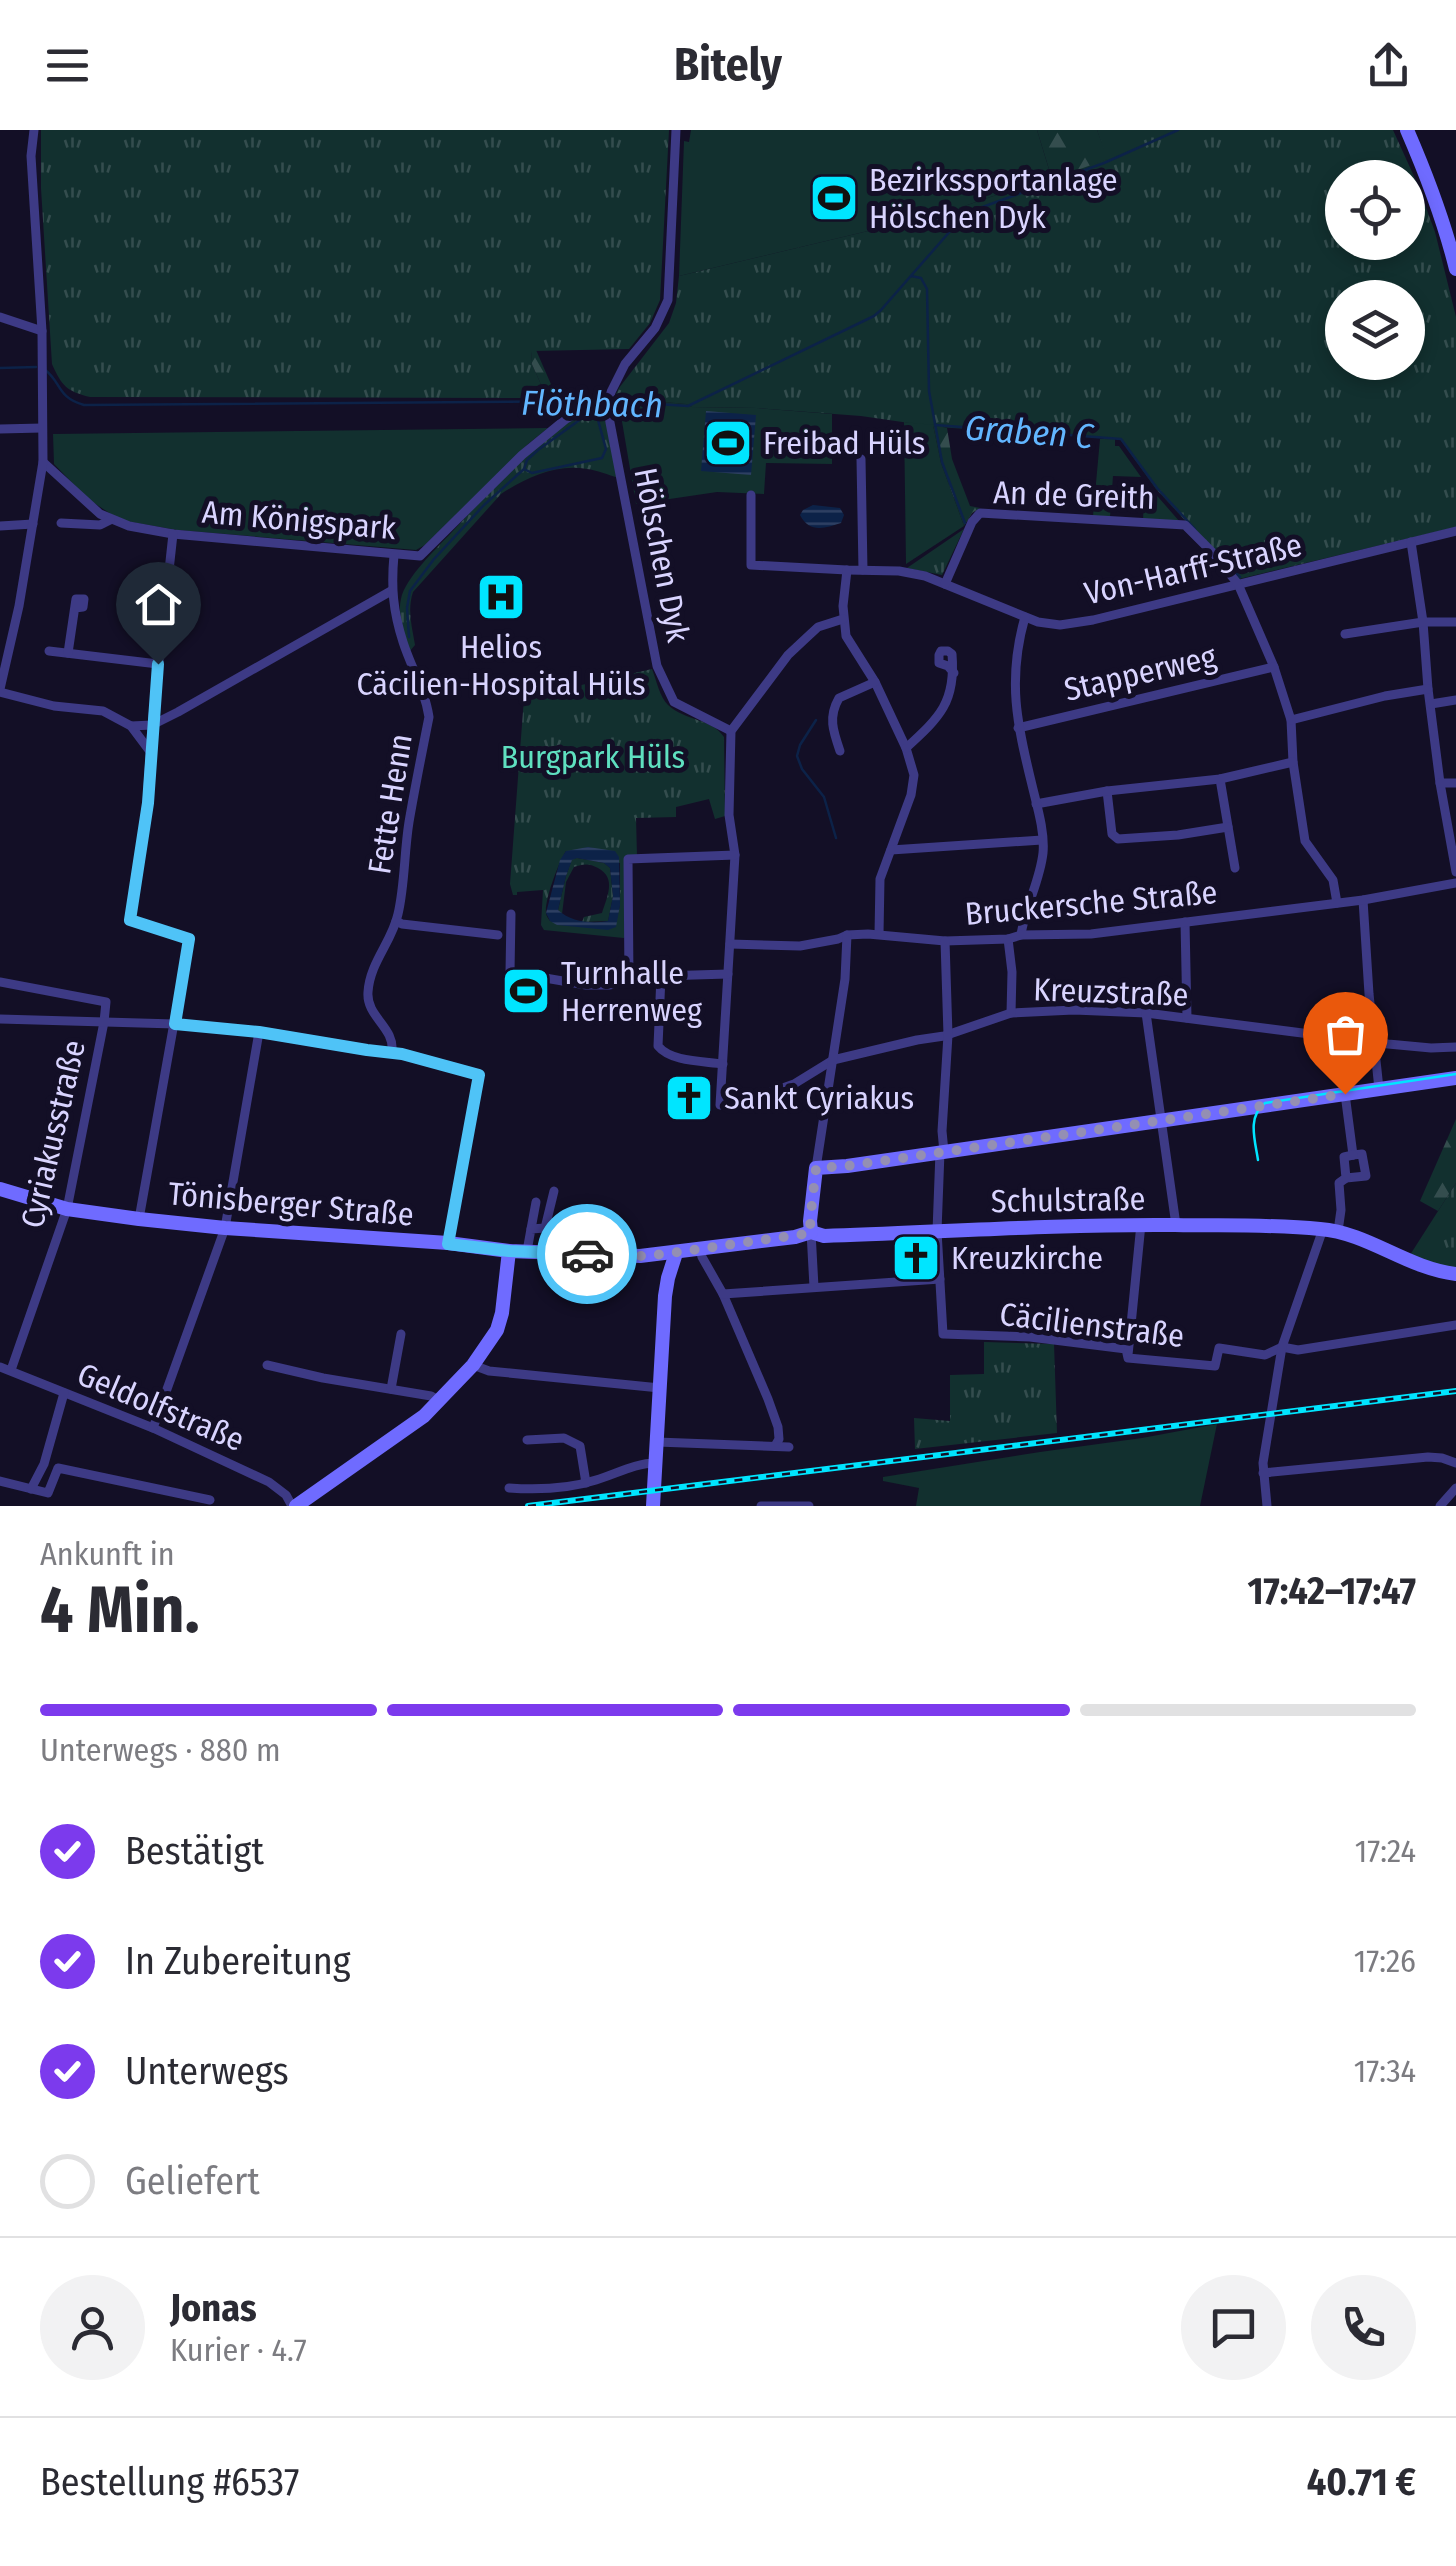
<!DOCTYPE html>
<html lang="de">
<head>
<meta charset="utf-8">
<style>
  body { margin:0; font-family:"Fira Sans Condensed",sans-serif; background:#f2f2f3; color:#2b2b33; height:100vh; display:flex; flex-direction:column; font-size:38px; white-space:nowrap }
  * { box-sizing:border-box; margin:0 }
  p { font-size:32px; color:#7c7c81 }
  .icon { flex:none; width:55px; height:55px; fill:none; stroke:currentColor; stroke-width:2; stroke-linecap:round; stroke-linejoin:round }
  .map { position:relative; height:1376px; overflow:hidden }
  .sheet { display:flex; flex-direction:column; background:#fff; flex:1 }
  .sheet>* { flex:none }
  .buttons { position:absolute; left:1325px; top:30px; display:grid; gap:20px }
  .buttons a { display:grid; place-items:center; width:100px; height:100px; border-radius:50%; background:#fff; box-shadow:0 5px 15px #0003; font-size:50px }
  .pin { position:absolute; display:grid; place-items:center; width:85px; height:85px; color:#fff; margin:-102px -42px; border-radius:50% 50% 50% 0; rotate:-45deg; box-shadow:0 0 10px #0007 }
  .pin .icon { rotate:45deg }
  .courier { position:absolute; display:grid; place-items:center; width:100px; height:100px; margin:-50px; border:8px solid #4fc3f7; border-radius:50%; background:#fff; color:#222; box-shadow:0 2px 12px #0007 }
  .summary em { font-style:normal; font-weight:700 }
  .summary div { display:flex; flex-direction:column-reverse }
  .summary { display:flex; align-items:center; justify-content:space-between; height:170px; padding:0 40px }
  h1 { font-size:65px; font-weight:700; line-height:75px }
  .bar { display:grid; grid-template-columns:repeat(4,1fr); gap:15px 10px; align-content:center; height:120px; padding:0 40px }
  .bar i { height:12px; border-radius:8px; background:#e1e1e2 }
  .bar .current { background:#7c3aed }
  .bar p { grid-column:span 4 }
  .line { display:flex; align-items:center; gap:25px; padding:0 40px; border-top:2px solid #e1e1e2 }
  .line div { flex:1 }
  .round { display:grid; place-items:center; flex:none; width:105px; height:105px; border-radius:52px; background:#f2f2f3 }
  ol { padding:0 40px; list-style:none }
  li { display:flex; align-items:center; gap:30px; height:110px }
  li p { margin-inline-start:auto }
  li .icon { padding:10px; border-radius:50%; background:#7c3aed; color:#fff; stroke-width:4 }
  li:last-child { color:#7c7c81 }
  li i { width:55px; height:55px; border:5px solid #e1e1e2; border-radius:50% }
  header { display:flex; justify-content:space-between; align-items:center; height:130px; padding:0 40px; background:#fff; font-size:45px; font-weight:700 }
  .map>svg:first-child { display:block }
  .grass { fill:url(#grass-tufts); fill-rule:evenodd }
  .forest { fill:url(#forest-firs) }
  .garden { fill:#12302f }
  .water { fill:url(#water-rules); fill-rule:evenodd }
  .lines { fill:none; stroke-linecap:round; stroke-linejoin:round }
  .stream { stroke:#0c2248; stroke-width:2.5 }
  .street { stroke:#3d3a85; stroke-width:9 }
  .secondary { stroke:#6f6bff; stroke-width:14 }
  .tram { stroke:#00e5ff; stroke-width:2.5 }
  .rail-casing { stroke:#00e5ff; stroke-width:6 }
  .rail { stroke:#130f26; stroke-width:2.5; stroke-dasharray:8; stroke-linecap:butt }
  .done { stroke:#948fb3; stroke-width:10; stroke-dasharray:0 18 }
  .route { stroke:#4fc3f7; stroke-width:12 }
  .labels { text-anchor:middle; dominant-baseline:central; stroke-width:10; stroke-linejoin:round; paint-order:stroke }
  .poi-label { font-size:32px; fill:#d9d4ff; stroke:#130f26; text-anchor:start }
  .street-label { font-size:32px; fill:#d9d4ff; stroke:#130f26 }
  .park-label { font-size:32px; fill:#5fe0c0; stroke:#130f26 }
  .water-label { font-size:35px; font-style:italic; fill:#62b6ff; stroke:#130f26 }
</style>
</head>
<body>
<header><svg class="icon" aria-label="menu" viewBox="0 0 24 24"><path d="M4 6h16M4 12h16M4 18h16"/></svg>Bitely<svg class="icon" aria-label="share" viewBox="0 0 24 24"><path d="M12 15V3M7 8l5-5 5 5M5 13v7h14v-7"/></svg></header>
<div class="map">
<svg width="1456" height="1376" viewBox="0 0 1456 1376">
  <defs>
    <pattern id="grass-tufts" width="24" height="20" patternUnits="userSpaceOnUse" patternTransform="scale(2.5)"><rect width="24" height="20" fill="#12302f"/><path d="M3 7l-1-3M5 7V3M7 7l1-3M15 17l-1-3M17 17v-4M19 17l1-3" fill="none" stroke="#344d4e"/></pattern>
    <pattern id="forest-firs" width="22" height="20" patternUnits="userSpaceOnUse" patternTransform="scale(2.5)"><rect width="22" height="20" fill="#12302f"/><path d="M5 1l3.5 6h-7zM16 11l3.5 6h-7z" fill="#344d4e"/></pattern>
    <pattern id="water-rules" width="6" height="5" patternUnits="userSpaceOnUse" patternTransform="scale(2.5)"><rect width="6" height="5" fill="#0c2248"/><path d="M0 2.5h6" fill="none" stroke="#2f4163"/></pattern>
  </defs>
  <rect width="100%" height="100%" fill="#130f26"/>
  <!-- grass -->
  <g class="grass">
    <path d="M41 0H669L660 170 650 193 629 219 532 221 531 232 547 268 90 267C66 261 62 256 52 234L41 58Z"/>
    <path d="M1097 0H1393L1417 53 1435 102 1456 187V397L1239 449 1156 359 1120 309 937 297 861 286 757 278 692 277 686 274 618 268 616 264 619 258 669 193 676 173 679 146 910 91H921L1051 46 1052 48 1107 29ZM1342 48H1408V112H1342ZM1342 168H1408V232H1342Z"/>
    <path d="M590 281 603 286 607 296 619 348C608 345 597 340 587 339 557 333 525 348 501 364L413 462C407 480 412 497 415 515L409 522C405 506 397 485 401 469 405 448 437 418 452 402 492 359 535 306 590 281Z"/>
    <polygon points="964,399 942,445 907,438"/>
    <path d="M652 539C656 549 660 568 668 575 685 591 711 588 724 607L725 686 715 689 709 669 676 677V687L636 688 637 727H625L626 806 624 808 544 800 541 795 543 760 517 762V765H513L510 754 524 568ZM566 721 620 733V775L615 797 550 791C548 788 546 786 546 783 544 771 559 731 566 721Z"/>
    <path d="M577 728 604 733 610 738 613 766 608 791 582 792 584 787 602 783C607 767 617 748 598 738 589 733 583 734 574 737L566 752 562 784 558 780 566 746 572 729Z"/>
    <polygon points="1456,1053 1456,1138 1447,1137 1410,1125"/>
    <polygon points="984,1212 1054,1214 1057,1303 915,1319 914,1288 950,1291 950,1245 984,1244"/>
  </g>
  <!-- forest -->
  <g class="forest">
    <polygon points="1037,0 1097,0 1108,29 1052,49"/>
    <polygon points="532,220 536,220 557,268 547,268 531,232"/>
    <polygon points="933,295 947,298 952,329 970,376 980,378 972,383 964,396 941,333"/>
    <polygon points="1456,989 1456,1053 1438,1081 1420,1071"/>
  </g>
  <!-- garden -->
  <g class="garden">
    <polygon points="691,0 1037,0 1051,46 921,91 910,91 679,146 684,11 689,12"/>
    <polygon points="618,268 686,274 692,277 757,278 832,284 832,334 766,333 764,364 717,362 636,374"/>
    <polygon points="904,292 933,295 941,333 964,396 906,434"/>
    <polygon points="548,298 528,314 425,415 416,420 177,400 120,390 88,369 54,334 53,304"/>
    <polygon points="1100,309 1115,309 1115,316 1119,316 1141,347 1113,346 1110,387 1093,386"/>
    <polygon points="1145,352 1180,392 1143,389"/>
    <polygon points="1217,1294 1200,1376 916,1376 919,1358 883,1351 883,1347 1040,1322 1142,1308"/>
  </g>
  <!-- water -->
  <g class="water">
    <polygon points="706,281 756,285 751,345 701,341"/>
    <path d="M813 375 840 378 844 385 841 393C825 398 810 404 800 385L803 380Z"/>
    <path d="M588 717 615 721 619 727 620 775 616 797 608 800 557 795 550 791 546 783 560 730 566 721ZM577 728 604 733 610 738 613 766 608 791C591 794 571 792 558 780L566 746 572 730Z"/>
  </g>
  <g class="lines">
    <!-- stream -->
    <g class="stream">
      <polyline points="911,146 921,148 927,159 929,261 942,332 965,393"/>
      <polyline points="0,238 36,237"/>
      <path d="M44 239C62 252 56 267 84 275L605 271"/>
      <polyline points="613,271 688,276 874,186 881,180 966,83 1104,33 1178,0"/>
      <polyline points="935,295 1121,309 1157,358 1195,399"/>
      <polyline points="1227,434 1240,447"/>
      <polyline points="409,507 407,478 410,461 434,429 484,375 524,339 527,330 538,320 585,286 598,290 606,319 602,328 532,343 524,339"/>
      <polyline points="816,590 800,615 797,626 802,639 824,667 836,708"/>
    </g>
    <!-- street -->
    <g class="street">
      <polyline points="676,0 668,170 655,198 625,234 611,262 607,277 657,536 674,572 731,601"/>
      <polyline points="0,187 42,201"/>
      <polyline points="0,299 42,298"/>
      <polyline points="861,329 863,440"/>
      <polyline points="43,332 100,384 129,396 173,404 420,426 522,325 566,289 587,277 607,277"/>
      <polyline points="751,365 751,435 847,440 899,441 925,446 1038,492 1060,495 1093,490 1456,401"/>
      <polyline points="61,393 100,395 110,390"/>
      <polyline points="0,396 33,394"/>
      <polyline points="1411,412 1423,492 1428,559 1440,653 1456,742"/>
      <polyline points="847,440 843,476 846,506 875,552 906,618 914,645 911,665 880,749 879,804"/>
      <polyline points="945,454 972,392 980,383 1185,395 1212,422 1238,454 1274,537 1291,590 1293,632 1305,711 1333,750 1337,773"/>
      <polyline points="843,489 818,497 804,510 788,525 731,601 729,685 735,725 720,975 732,976 794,954 833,930 917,910 944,906 1011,883 1074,880 1146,883 1388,914 1431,918 1456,917"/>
      <polyline points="1345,504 1423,492 1456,492"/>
      <polyline points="49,521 158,534"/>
      <polyline points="68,523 76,469 84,469 83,477 75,478"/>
      <polyline points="0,559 19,476 43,332 42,201 31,26 34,0"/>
      <polyline points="0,562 54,576 103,581 131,596 152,624"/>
      <polyline points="1431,574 1456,570"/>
      <polyline points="1291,590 1385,566 1428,559"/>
      <polyline points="131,596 152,595 178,582 391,461"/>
      <polyline points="1018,598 1274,537"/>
      <path d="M906 618C940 587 956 572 952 524L948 521H941L939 525V533L948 536 954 543"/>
      <path d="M840 621C833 601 828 587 839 568L875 552"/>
      <polyline points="1220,649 1235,738"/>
      <polyline points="1440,653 1456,653"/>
      <polyline points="1107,661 1112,704 1118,709 1178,705 1228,697"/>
      <polyline points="1036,674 1107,661 1220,649 1293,632"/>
      <polyline points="891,720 1042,710"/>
      <polyline points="1363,770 1369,864 1379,959"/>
      <polyline points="511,784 510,842 586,855 609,855 661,846 728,844"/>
      <polyline points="396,791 402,794 498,805"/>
      <polyline points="1185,792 1187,888"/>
      <path d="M1021 805C1025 777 1040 751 1043 723 1045 702 1037 676 1032 655 1017 594 1007 550 1025 487"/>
      <polyline points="1008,809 1012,842 1011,883"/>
      <polyline points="730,814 800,816 838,809 847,805 868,804 945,811 1008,809 1021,805 1091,804 1363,770 1456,753"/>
      <path d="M661 846 658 916C671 932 703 931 723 934"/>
      <polyline points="629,851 628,729 735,725"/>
      <polyline points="0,852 106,872 104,892 67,1079 11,1240"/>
      <polyline points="1146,883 1176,1095"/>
      <polyline points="0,889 175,894 259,902 367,920 402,924 479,945 448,1113"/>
      <path d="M392 922C395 897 366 887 368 862 370 832 392 812 398 784 405 754 404 723 409 692 415 657 422 622 429 587 425 560 411 537 403 512 393 481 391 457 394 425"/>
      <polyline points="1345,964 1353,1025"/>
      <polyline points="940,1022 937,1101 943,1204 1030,1207 1126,1219 1128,1228 1215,1236 1219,1218 1265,1225 1282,1217 1298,1220 1456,1195"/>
      <polyline points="944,1022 942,1001 948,905 945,811"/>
      <polyline points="816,1038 845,849 847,805"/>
      <polyline points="1346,1048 1366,1046 1362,1024 1353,1025"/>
      <polyline points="139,1089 189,809 130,790 147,673 152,595 173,404"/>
      <polyline points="531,1099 536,1072"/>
      <polyline points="1338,1101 1341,1080 1339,1053 1346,1048 1344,1027 1353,1025"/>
      <polyline points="811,1102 814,1157"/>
      <polyline points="700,1120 702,1127 723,1164 768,1269 778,1297 779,1309 775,1316"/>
      <polyline points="527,1121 531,1099 545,1098 554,1061"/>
      <polyline points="723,1164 940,1149"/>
      <polyline points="1128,1225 1141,1094"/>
      <polyline points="267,1235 323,1248 431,1266 440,1271"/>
      <polyline points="473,1235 489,1241 660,1258"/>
      <polyline points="0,1237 153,1298 269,1352 286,1365 292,1376"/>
      <polyline points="391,1259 401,1204"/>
      <polyline points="153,1298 225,1098 259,902"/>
      <polyline points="527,1310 564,1308 580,1316 586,1353"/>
      <polyline points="657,1312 789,1317"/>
      <polyline points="1263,1343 1428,1327 1442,1328 1456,1333"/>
      <polyline points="0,1351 48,1363 58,1338 210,1370"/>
      <path d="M509 1358C537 1360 568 1359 596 1350 616 1344 635 1333 656 1333"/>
      <polyline points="31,1359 44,1334 64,1263"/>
      <polyline points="761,1376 809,1376"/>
      <polyline points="1267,1376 1263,1333 1282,1217 1323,1099"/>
      <polyline points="1440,1376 1456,1358"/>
    </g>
    <!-- secondary -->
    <g class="secondary">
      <path d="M1407 0C1427 46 1444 91 1456 139"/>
      <path d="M0 1059 67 1079 139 1089 225 1098 448 1113 509 1121 640 1126 795 1107 811 1102 824 1106C941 1102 1057 1094 1175 1095 1223 1096 1271 1094 1320 1099 1369 1103 1406 1138 1456 1144"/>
      <polyline points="811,1102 810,1091 816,1038 847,1036 1456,948"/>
      <polyline points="296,1376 424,1286 473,1235 497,1200 502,1183 509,1121"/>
      <polyline points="653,1376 665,1166 668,1148 676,1123"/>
    </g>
    <!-- tram -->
    <path class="tram" d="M1258 1030C1255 1010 1247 987 1265 973L1456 944"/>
    <!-- rail casing -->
    <g class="rail-casing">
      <polyline id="rail" points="528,1376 1456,1261"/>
    </g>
    <!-- rail -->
    <use href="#rail" class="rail"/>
  </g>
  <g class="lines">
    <!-- done -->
    <polyline class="done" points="587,1124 640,1126 664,1124 805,1104 811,1102 810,1091 816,1038 847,1036 1345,964"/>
    <!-- route -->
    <polyline class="route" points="158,534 148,673 130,790 189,809 175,894 259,902 367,920 402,924 479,945 448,1114 509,1121 587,1124"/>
  </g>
  <!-- icons -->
  <defs>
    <g id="stadium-square" transform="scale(2.5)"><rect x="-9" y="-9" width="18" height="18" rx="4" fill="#00e5ff" stroke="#130f26"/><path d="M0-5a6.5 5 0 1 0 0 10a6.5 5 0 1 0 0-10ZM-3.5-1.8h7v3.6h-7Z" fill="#111"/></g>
    <g id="hospital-square" transform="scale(2.5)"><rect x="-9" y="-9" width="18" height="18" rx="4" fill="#00e5ff" stroke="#130f26"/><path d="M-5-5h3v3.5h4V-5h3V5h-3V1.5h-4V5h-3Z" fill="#111"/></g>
    <g id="church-square" transform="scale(2.5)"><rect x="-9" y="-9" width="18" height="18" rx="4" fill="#00e5ff" stroke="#130f26"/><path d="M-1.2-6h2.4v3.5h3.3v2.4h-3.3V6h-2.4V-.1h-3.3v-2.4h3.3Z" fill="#111"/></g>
  </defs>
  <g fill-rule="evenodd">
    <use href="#stadium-square" x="834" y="68"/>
    <use href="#stadium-square" x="728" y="313"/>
    <use href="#hospital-square" x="501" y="467"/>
    <use href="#stadium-square" x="526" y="861"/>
    <use href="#church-square" x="689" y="968"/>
    <use href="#church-square" x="916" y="1128"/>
  </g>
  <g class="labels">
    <!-- poi labels -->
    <g class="poi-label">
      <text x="869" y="50">Bezirkssportanlage<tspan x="869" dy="37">Hölschen Dyk</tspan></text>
      <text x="763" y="313">Freibad Hüls</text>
      <text x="501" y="517" text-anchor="middle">Helios<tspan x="501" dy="37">Cäcilien-Hospital Hüls</tspan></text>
      <text x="561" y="843">Turnhalle<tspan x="561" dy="37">Herrenweg</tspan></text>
      <text x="724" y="968">Sankt Cyriakus</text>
      <text x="951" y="1128">Kreuzkirche</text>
    </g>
    <!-- street labels -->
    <g class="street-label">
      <text transform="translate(1074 365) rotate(2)">An de Greith</text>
      <text transform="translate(299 390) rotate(5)">Am Königspark</text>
      <text transform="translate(662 425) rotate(79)">Hölschen Dyk</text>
      <text transform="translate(1193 439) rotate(-13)">Von-Harff-Straße</text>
      <text transform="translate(1140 543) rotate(-13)">Stapperweg</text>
      <text transform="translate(390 674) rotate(-81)">Fette Henn</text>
      <text transform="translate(1091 773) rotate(-5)">Bruckersche Straße</text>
      <text transform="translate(1111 862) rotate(2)">Kreuzstraße</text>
      <text transform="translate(53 1004) rotate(-77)">Cyriakusstraße</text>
      <text transform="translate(1068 1070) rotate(-1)">Schulstraße</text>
      <text transform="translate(291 1074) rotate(5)">Tönisberger Straße</text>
      <text transform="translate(1092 1195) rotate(7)">Cäcilienstraße</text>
      <text transform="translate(161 1277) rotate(23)">Geldolfstraße</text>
    </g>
    <!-- park labels -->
    <g class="park-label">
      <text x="593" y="627">Burgpark Hüls</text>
    </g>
    <!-- water labels -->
    <g class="water-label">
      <text transform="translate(592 274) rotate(1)">Flöthbach</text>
      <text transform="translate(1029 302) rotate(4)">Graben C</text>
    </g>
  </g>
</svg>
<div class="buttons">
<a><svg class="icon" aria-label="locate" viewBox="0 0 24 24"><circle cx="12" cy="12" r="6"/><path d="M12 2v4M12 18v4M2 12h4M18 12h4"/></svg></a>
<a><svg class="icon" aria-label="layers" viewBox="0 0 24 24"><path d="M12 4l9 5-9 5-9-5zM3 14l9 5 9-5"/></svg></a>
</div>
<div class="pin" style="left:1345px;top:964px;background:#ea580c"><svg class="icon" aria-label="bag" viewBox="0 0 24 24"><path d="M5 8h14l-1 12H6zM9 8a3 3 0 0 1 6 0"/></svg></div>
<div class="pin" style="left:158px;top:534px;background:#1f2937"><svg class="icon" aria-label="home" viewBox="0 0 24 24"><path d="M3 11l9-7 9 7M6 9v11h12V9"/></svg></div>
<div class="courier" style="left:587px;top:1124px"><svg class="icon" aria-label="car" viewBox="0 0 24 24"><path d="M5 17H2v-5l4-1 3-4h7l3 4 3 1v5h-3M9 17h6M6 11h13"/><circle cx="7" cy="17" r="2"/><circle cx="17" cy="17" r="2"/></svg></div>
</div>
<section class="sheet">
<div class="summary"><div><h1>4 Min.</h1><p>Ankunft in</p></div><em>17:42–17:47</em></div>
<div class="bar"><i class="current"></i><i class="current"></i><i class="current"></i><i></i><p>Unterwegs · 880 m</p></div>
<ol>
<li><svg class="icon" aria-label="check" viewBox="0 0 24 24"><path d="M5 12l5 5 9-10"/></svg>Bestätigt<p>17:24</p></li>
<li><svg class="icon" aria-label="check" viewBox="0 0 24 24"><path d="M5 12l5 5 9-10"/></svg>In Zubereitung<p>17:26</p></li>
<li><svg class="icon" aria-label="check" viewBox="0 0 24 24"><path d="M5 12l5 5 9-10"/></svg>Unterwegs<p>17:34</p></li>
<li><i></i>Geliefert</li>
</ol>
<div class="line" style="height:180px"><a class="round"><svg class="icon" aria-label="person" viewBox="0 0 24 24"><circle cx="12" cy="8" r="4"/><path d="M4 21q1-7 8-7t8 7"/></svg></a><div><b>Jonas</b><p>Kurier · 4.7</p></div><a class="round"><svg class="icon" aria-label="chat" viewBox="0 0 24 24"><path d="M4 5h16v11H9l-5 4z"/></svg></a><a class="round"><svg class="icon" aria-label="phone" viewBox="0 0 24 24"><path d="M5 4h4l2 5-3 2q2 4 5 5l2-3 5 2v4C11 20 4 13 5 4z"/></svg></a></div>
<div class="line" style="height:130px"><div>Bestellung #6537</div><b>40.71 €</b></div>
</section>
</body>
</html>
